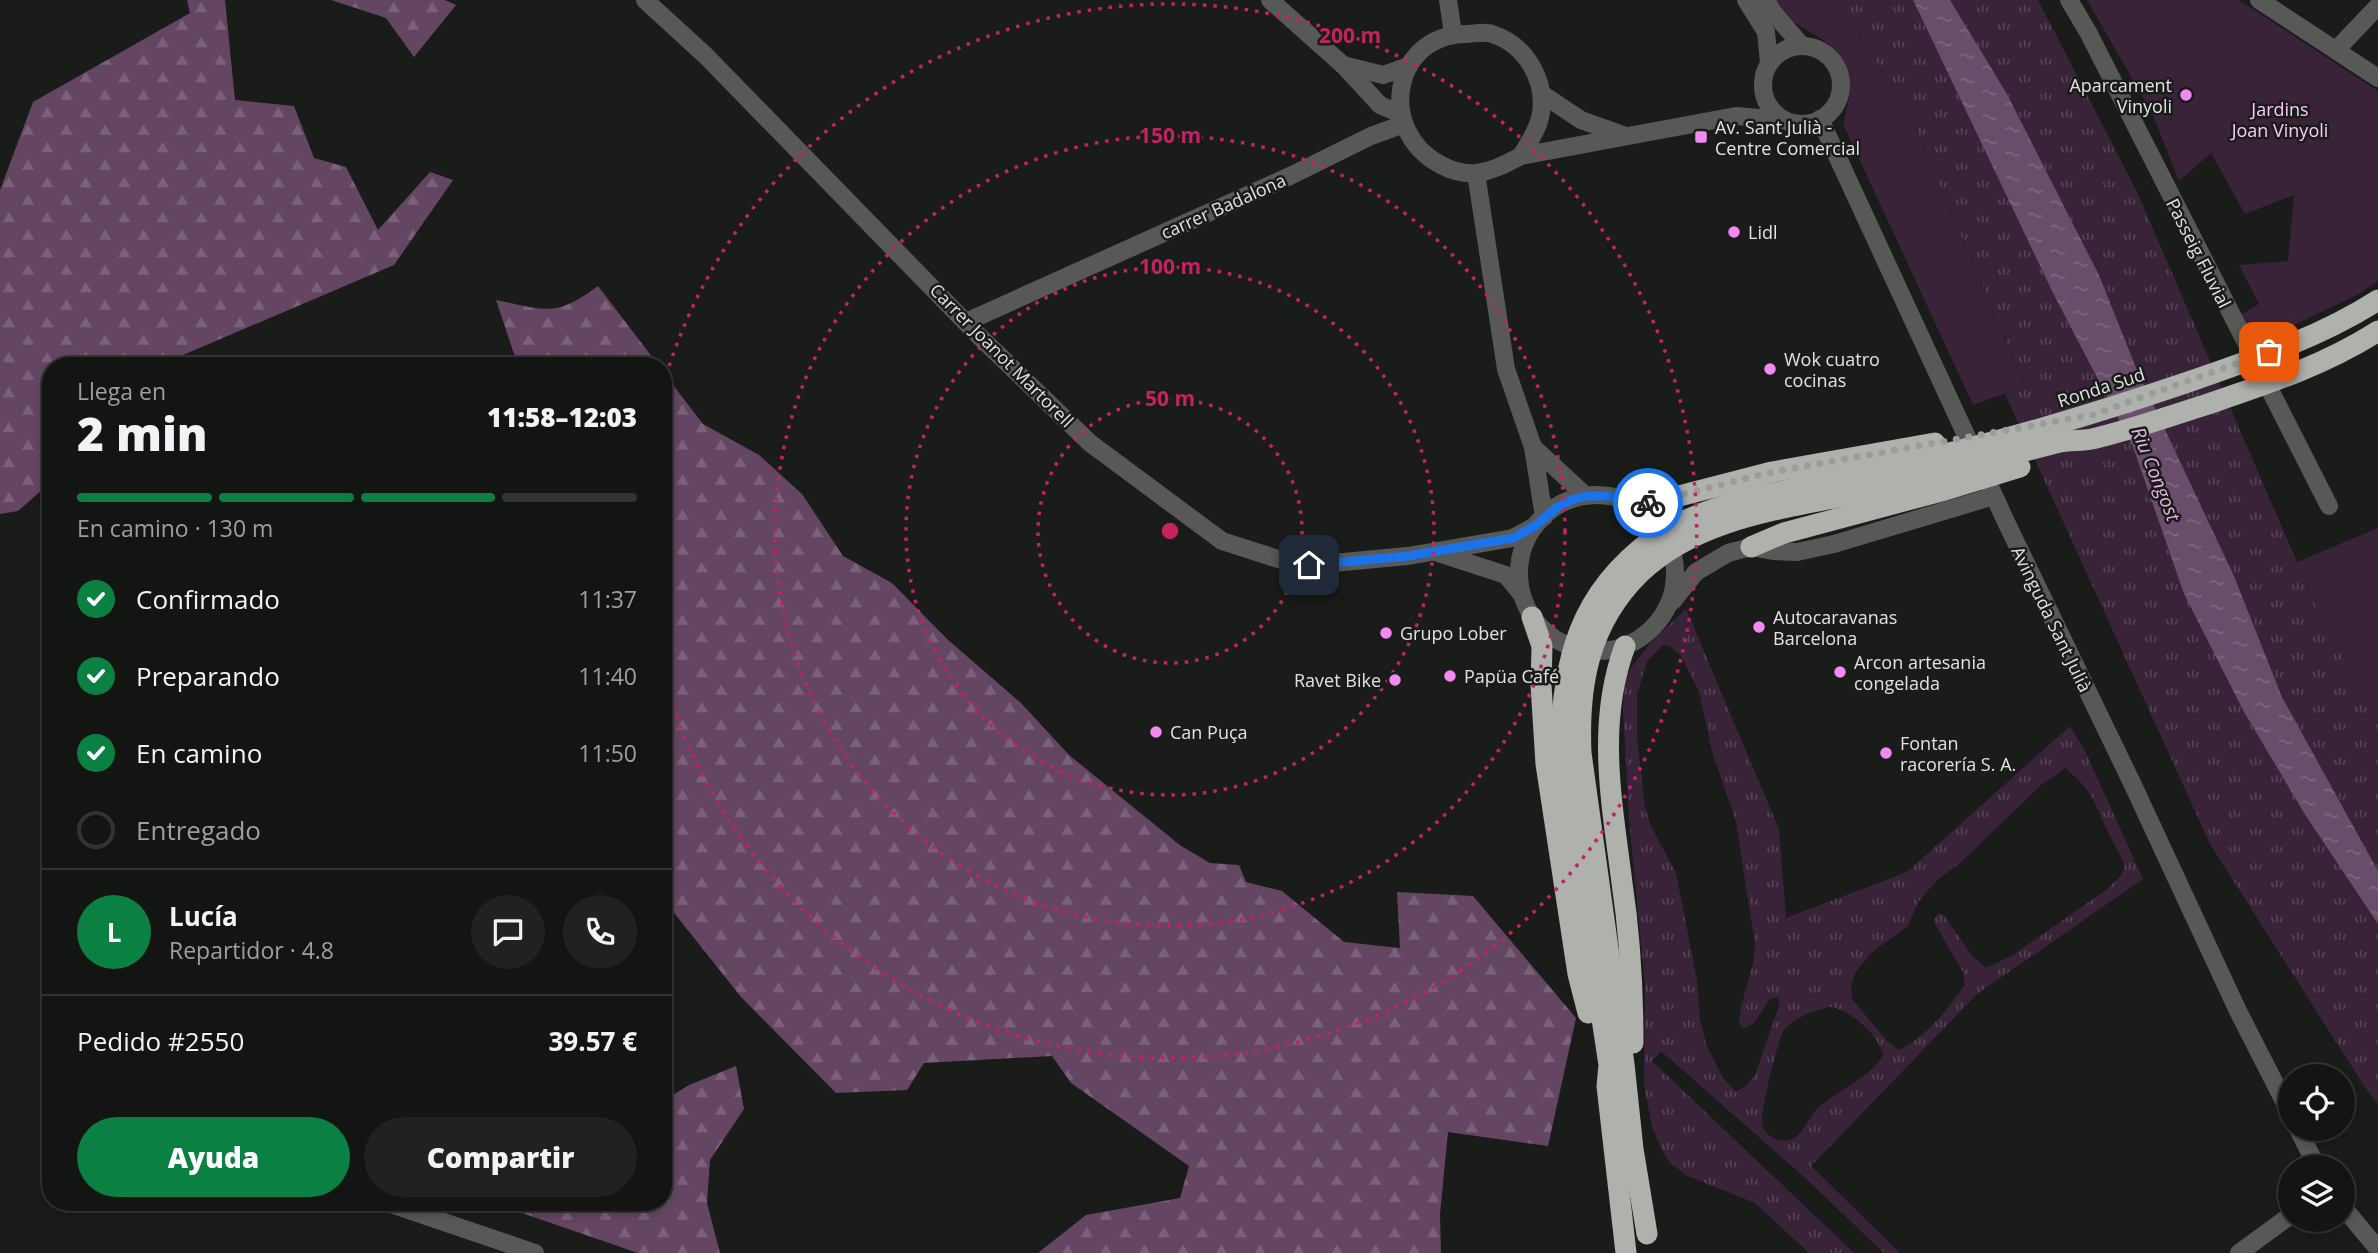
<!DOCTYPE html>
<html lang="es">
<head>
<meta charset="utf-8">
<style>
  body { margin:0; font-family:"Open Sans",sans-serif; background:#202220; color:#f1f3f6; height:100vh; display:flex; flex-direction:column; font-size:26px; white-space:nowrap }
  * { box-sizing:border-box; margin:0 }
  p { font-size:23px; color:#9d9f9f }
  .icon { flex:none; width:38px; height:38px; fill:none; stroke:currentColor; stroke-width:2; stroke-linecap:round; stroke-linejoin:round }
  .map { position:relative; flex:1; overflow:hidden }
  .drawer { position:absolute; left:42px; top:357px; width:630px; height:854px; display:flex; flex-direction:column; background:#131512; border-radius:28px; box-shadow:0 4px 10px #0003,0 0 0 2px #323432 }
  .drawer>* { flex:none }
  .controls { position:absolute; left:2278px; top:1064px; display:grid; gap:14px }
  .controls a { display:grid; place-items:center; width:77px; height:77px; border-radius:50%; background:#131512; box-shadow:0 4px 10px #0003,0 0 0 2px #323432; font-size:35px }
  .pin { position:absolute; display:grid; place-items:center; width:60px; height:60px; color:#fff; margin:-30px; border-radius:14px; box-shadow:0 4px 10px #0006 }
  .courier { position:absolute; display:grid; place-items:center; width:70px; height:70px; margin:-35px; border:5px solid #1a73e8; border-radius:50%; background:#fff; color:#222; box-shadow:0 2px 9px #0007 }
  .overview em { font-style:normal; font-weight:800 }
  .overview div { display:flex; flex-direction:column-reverse }
  .overview { display:flex; align-items:center; justify-content:space-between; height:119px; padding:0 35px }
  h1 { font-size:46px; font-weight:800; line-height:52px }
  .bar { display:grid; grid-template-columns:repeat(4,1fr); gap:10px 7px; align-content:center; height:84px; padding:0 35px }
  .bar i { height:9px; border-radius:5px; background:#323432 }
  .bar .on { background:#0b8043 }
  .bar p { grid-column:span 4 }
  .line { display:flex; align-items:center; gap:18px; padding:0 35px; border-top:2px solid #323432 }
  .line div { flex:1 }
  .round { display:grid; place-items:center; flex:none; width:74px; height:74px; border-radius:37px; background:#202220 }
  ol { padding:0 35px; list-style:none }
  li { display:flex; align-items:center; gap:21px; height:77px }
  li p { margin-inline-start:auto }
  li .icon { padding:7px; border-radius:50%; background:#0b8043; color:#fff; stroke-width:4 }
  li:last-child { color:#9d9f9f }
  li i { width:38px; height:38px; border:4px solid #323432; border-radius:50% }
  .action { display:flex; gap:14px; margin-top:auto; padding:14px 35px }
  .action a { flex:1; height:80px; border-radius:42px; background:#0b8043; color:#fff; font-size:28px; font-weight:800; line-height:80px; text-align:center }
  .action a+a { background:#202220; color:#f1f3f6 }
  .map>svg:first-child { display:block }
  .grass { fill:url(#grass-tufts); fill-rule:evenodd }
  .forest { fill:url(#forest-firs) }
  .park { fill:#392339 }
  .water { fill:url(#water-ripples) }
  .lines { fill:none; stroke-linecap:round; stroke-linejoin:round }
  .minor { stroke:#585957; stroke-width:18 }
  .highway { stroke:#aeb1ac; stroke-width:21 }
  .done { stroke:#9c9d9b; stroke-width:7; stroke-dasharray:0 12.6 }
  .route { stroke:#1a73e8; stroke-width:9 }
  .ring { fill:none; stroke:#c42262; stroke-width:3.5; stroke-dasharray:3.5 7 }
  .poi-dot { fill:#f28af2; stroke:#191c18; stroke-width:2.5 }
  .labels { text-anchor:middle; dominant-baseline:central; stroke-width:5; stroke-linejoin:round; paint-order:stroke }
  .poi-label { font-size:18px; fill:#e2e3e1; stroke:#191c18; text-anchor:start }
  .park-label { font-size:18px; fill:#fdc8fc; stroke:#191c18 }
  .street-label { font-size:18px; fill:#e2e3e1; stroke:#191c18 }
  .water-label { font-size:19px; font-style:italic; fill:#eab6e9; stroke:#191c18 }
  .centre { fill:#c42262; stroke:#191c18; stroke-width:3.5 }
  .ring-label { font-size:21px; text-anchor:middle; font-weight:bold; fill:#c42262; stroke:#191c18; stroke-width:5; stroke-linejoin:round; paint-order:stroke }
</style>
</head>
<body>
<div class="map">
<svg width="2378" height="1253" viewBox="0 0 2378 1253">
  <defs>
    <pattern id="grass-tufts" width="24" height="20" patternUnits="userSpaceOnUse" patternTransform="scale(1.75)"><rect width="24" height="20" fill="#392339"/><path d="M3 7l-1-3M5 7V3M7 7l1-3M15 17l-1-3M17 17v-4M19 17l1-3" fill="none" stroke="#554355"/></pattern>
    <pattern id="forest-firs" width="22" height="20" patternUnits="userSpaceOnUse" patternTransform="scale(1.75)"><rect width="22" height="20" fill="#644663"/><path d="M5 1l3.5 6h-7zM16 11l3.5 6h-7z" fill="#7a6179"/></pattern>
    <pattern id="water-ripples" width="26" height="14" patternUnits="userSpaceOnUse" patternTransform="scale(1.75)"><rect width="26" height="14" fill="#6a4d6a"/><path d="M2 4q2-2 4 0t4 0M15 11q2-2 4 0t4 0" fill="none" stroke="#7f667f"/></pattern>
  </defs>
  <rect width="100%" height="100%" fill="#191c18"/>
  <!-- grass -->
  <g class="grass">
    <polygon points="1836,0 1913,0 2052,291 2133,447 2184,594 2244,712 2304,813 2378,924 2378,1104 2366,1089 2210,844 2005,394 2025,385 1907,109"/>
    <polygon points="1950,0 2038,0 2137,192 2322,620 2378,721 2378,871 2282,697 2234,576 2137,370 2099,275 2007,94"/>
    <path d="M1686 609 1779 829 1786 918 1907 872 2070 726 2085 751 2143 879 1977 994 1811 1166 1900 1253H1884L1802 1175 1661 1051 1652 1061 1854 1253H1809L1755 1203 1688 1176 1671 1164 1663 1153 1652 1126 1644 1085 1645 985 1629 819 1623 708 1625 676 1650 643ZM1663 645 1669 646 1680 654 1699 691 1712 751 1736 822 1755 944 1753 964 1741 1007 1739 1023 1743 1028C1758 1026 1761 1009 1771 998H1778L1780 1003 1755 1075 1747 1085 1736 1092 1723 1078 1706 1044 1700 1019 1697 980 1676 873 1652 828 1645 808 1637 737V695L1647 661ZM2065 768C2095 792 2095 805 2110 836 2115 846 2121 856 2125 866L2120 877 2106 890 2013 955 1986 968 1972 956 1944 915 1938 914 1934 920 1936 926 1963 972 1965 985C1947 1010 1926 1037 1899 1050L1888 1042 1852 999 1851 986 1855 973 1872 952 1908 926 1918 902 1938 879 1959 864 2041 785ZM1832 1007C1852 1011 1880 1036 1883 1056 1866 1081 1837 1090 1816 1110 1807 1119 1804 1134 1792 1139 1781 1144 1765 1137 1762 1124 1760 1113 1778 1038 1784 1030 1794 1018 1816 1009 1832 1007Z"/>
  </g>
  <!-- forest -->
  <g class="forest">
    <polygon points="187,0 225,0 235,100 294,106 314,158 346,167 378,230 430,172 453,180 394,265 176,358 178,366 51,366 51,482 18,511 0,514 0,190 33,102 190,13"/>
    <polygon points="331,0 445,0 456,5 414,57 386,18"/>
    <path d="M598 286 659 366H518L496 300C545 310 555 318 598 286Z"/>
    <polygon points="663,372 703,424 759,455 802,494 843,556 892,583 947,639 1021,703 1069,755 1181,846 1210,863 1239,865 1246,882 1282,891 1344,942 1400,948 1397,892 1473,896 1576,1018 1548,1146 1448,1132 1440,1214 1441,1253 1038,1253 1086,1215 1180,1198 1189,1166 1071,1083 1052,1056 924,1063 907,1090 836,1093 741,997 663,899"/>
    <polygon points="736,1066 744,1109 710,1160 707,1203 720,1253 638,1253 519,1212 521,1202 663,1202 663,1101 689,1085"/>
  </g>
  <!-- park -->
  <g class="park">
    <path d="M1772 0H1836L1907 109 2025 386 1973 405 1843 124C1856 78 1854 57 1810 32 1792 21 1783 17 1772 0Z"/>
    <polygon points="2087,0 2239,0 2378,91 2378,281 2359,294 2254,344 2241,315 2259,304 2239,265 2288,261 2294,195 2245,214 2211,153 2179,181 2153,115"/>
    <polygon points="2378,528 2378,721 2322,621 2297,562"/>
  </g>
  <!-- water -->
  <polygon class="water" points="1913,0 1950,0 2007,94 2099,275 2137,370 2234,576 2282,697 2378,871 2378,924 2304,813 2244,712 2184,594 2133,447 2052,291"/>
  <g class="lines">
    <!-- minor -->
    <g class="minor">
      <polyline points="645,0 706,56 979,336 1090,443 1222,541 1300,566 1408,556 1513,538 1535,526"/>
      <polyline points="1270,0 1343,65 1380,105 1401,114"/>
      <polyline points="1448,0 1453,34"/>
      <polyline points="1746,0 1766,32 1769,63"/>
      <polyline points="1766,0 1772,11 1802,46"/>
      <polyline points="2069,0 2088,32 2329,506"/>
      <polyline points="2259,0 2378,78"/>
      <circle cx="1802" cy="85" r="39"/>
      <polyline points="2336,50 2378,6"/>
      <polyline points="1343,65 1383,75 1409,66"/>
      <polyline points="1542,94 1581,120 1623,135"/>
      <polyline points="1820,119 2008,526 2132,783 2238,1011 2291,1115"/>
      <path d="M1521 156C1528 144 1537 131 1540 118 1548 83 1527 45 1492 34 1485 31 1473 34 1465 34 1391 36 1377 132 1441 165 1452 171 1465 174 1477 173 1493 171 1507 163 1521 156L1736 116 1783 120"/>
      <polyline points="1476,173 1506,369 1533,447 1544,517"/>
      <polyline points="966,322 1290,176 1371,136 1404,124"/>
      <polyline points="1533,447 1586,496"/>
      <circle cx="1597" cy="573" r="78"/>
      <polyline points="1435,552 1506,575 1522,595"/>
      <polyline points="1673,601 1696,572 1728,553 1751,547 1773,551 1797,552 1834,544 1994,496"/>
      <polyline points="2298,1129 2317,1167"/>
      <polyline points="385,1202 535,1253"/>
      <polyline points="2343,1207 2378,1249"/>
      <polyline points="2239,1253 2291,1215"/>
    </g>
    <!-- highway -->
    <g class="highway">
      <polyline points="1635,504 1660,501 1772,472 1935,443"/>
      <polyline points="1751,547 1784,533 1945,490 2020,467"/>
      <polyline points="1532,617 1542,646 1541,685 1546,764 1578,974 1588,1013"/>
      <path d="M1625 646C1596 724 1612 803 1622 883 1630 936 1633 990 1633 1043"/>
      <path d="M1647 1234 1633 1149 1624 1064 1581 753C1578 684 1589 623 1640 573 1703 513 1796 508 1876 489 1938 475 1999 457 2060 442 2071 440 2082 441 2092 439 2131 430 2170 416 2208 404 2267 384 2325 365 2378 331"/>
      <path d="M1626 1253 1607 1086 1609 1065 1561 747C1562 661 1579 593 1653 539 1697 508 1750 498 1802 487 1839 478 1877 470 1915 461 2010 440 2103 411 2194 380 2257 358 2322 336 2378 300"/>
    </g>
  </g>
  <g class="lines">
    <!-- done -->
    <polyline class="done" points="1648,503 1772,472 2092,415 2269,352"/>
    <!-- route -->
    <polyline class="route" points="1309,565 1408,556 1513,538 1535,526 1556,508 1571,500 1587,496 1609,496 1635,505 1648,503"/>
  </g>
  <!-- distance rings -->
  <g class="ring">
    <circle cx="1170" cy="531" r="132"/>
    <circle cx="1170" cy="531" r="264"/>
    <circle cx="1170" cy="531" r="395"/>
    <path d="M663 386A527 527 0 1 1 663 676"/>
  </g>
  <!-- markers -->
  <g class="poi-dot">
    <circle cx="2186" cy="95" r="7"/>
    <rect x="1694" y="130" width="14" height="14" rx="3.5"/>
    <circle cx="1734" cy="232" r="7"/>
    <circle cx="1770" cy="369" r="7"/>
    <circle cx="1759" cy="627" r="7"/>
    <circle cx="1386" cy="633" r="7"/>
    <circle cx="1840" cy="672" r="7"/>
    <circle cx="1450" cy="676" r="7"/>
    <circle cx="1395" cy="680" r="7"/>
    <circle cx="1156" cy="732" r="7"/>
    <circle cx="1886" cy="753" r="7"/>
  </g>
  <g class="labels">
    <!-- poi labels -->
    <g class="poi-label">
      <text x="2172" y="85" text-anchor="end">Aparcament<tspan x="2172" dy="21">Vinyoli</tspan></text>
      <text x="1715" y="127">Av. Sant Julià -<tspan x="1715" dy="21">Centre Comercial</tspan></text>
      <text x="1748" y="232">Lidl</text>
      <text x="1784" y="359">Wok cuatro<tspan x="1784" dy="21">cocinas</tspan></text>
      <text x="1773" y="617">Autocaravanas<tspan x="1773" dy="21">Barcelona</tspan></text>
      <text x="1400" y="633">Grupo Lober</text>
      <text x="1854" y="662">Arcon artesania<tspan x="1854" dy="21">congelada</tspan></text>
      <text x="1464" y="676">Papüa Café</text>
      <text x="1381" y="680" text-anchor="end">Ravet Bike</text>
      <text x="1170" y="732">Can Puça</text>
      <text x="1900" y="743">Fontan<tspan x="1900" dy="21">racorería S. A.</tspan></text>
    </g>
    <!-- park labels -->
    <g class="park-label">
      <text x="2280" y="109">Jardins<tspan x="2280" dy="21">Joan Vinyoli</tspan></text>
    </g>
    <!-- street labels -->
    <g class="street-label">
      <text transform="translate(1223 206) rotate(-24)">carrer Badalona</text>
      <text transform="translate(2199 253) rotate(63)">Passeig Fluvial</text>
      <text transform="translate(1002 355) rotate(45)">Carrer Joanot Martorell</text>
      <text transform="translate(2101 387) rotate(-18)">Ronda Sud</text>
      <text transform="translate(2052 619) rotate(64)">Avinguda Sant Julià</text>
    </g>
    <!-- water labels -->
    <g class="water-label">
      <text transform="translate(2156 474) rotate(68)">Riu Congost</text>
    </g>
  </g>
  <circle cx="1170" cy="531" r="10" class="centre"/>
  <g class="ring-label">
    <text x="1350" y="43">200 m</text>
    <text x="1170" y="143">150 m</text>
    <text x="1170" y="274">100 m</text>
    <text x="1170" y="406">50 m</text>
  </g>
</svg>
<div class="controls">
<a><svg class="icon" aria-label="locate" viewBox="0 0 24 24"><circle cx="12" cy="12" r="6"/><path d="M12 2v4M12 18v4M2 12h4M18 12h4"/></svg></a>
<a><svg class="icon" aria-label="layers" viewBox="0 0 24 24"><path d="M12 4l9 5-9 5-9-5zM3 14l9 5 9-5"/></svg></a>
</div>
<div class="pin" style="left:2269px;top:352px;background:#ea580c"><svg class="icon" aria-label="bag" viewBox="0 0 24 24"><path d="M5 8h14l-1 12H6zM9 8a3 3 0 0 1 6 0"/></svg></div>
<div class="pin" style="left:1309px;top:565px;background:#1f2937"><svg class="icon" aria-label="home" viewBox="0 0 24 24"><path d="M3 11l9-7 9 7M6 9v11h12V9"/></svg></div>
<div class="courier" style="left:1648px;top:503px"><svg class="icon" aria-label="bike" viewBox="0 0 24 24"><circle cx="6" cy="16" r="4"/><circle cx="18" cy="16" r="4"/><path d="M6 16l4-8h5l3 8M10 8l3 8H6M13 5h3"/></svg></div>
<section class="drawer">
<div class="overview"><div><h1>2 min</h1><p>Llega en</p></div><em>11:58–12:03</em></div>
<div class="bar"><i class="on"></i><i class="on"></i><i class="on"></i><i></i><p>En camino · 130 m</p></div>
<ol>
<li><svg class="icon" aria-label="check" viewBox="0 0 24 24"><path d="M5 12l5 5 9-10"/></svg>Confirmado<p>11:37</p></li>
<li><svg class="icon" aria-label="check" viewBox="0 0 24 24"><path d="M5 12l5 5 9-10"/></svg>Preparando<p>11:40</p></li>
<li><svg class="icon" aria-label="check" viewBox="0 0 24 24"><path d="M5 12l5 5 9-10"/></svg>En camino<p>11:50</p></li>
<li><i></i>Entregado</li>
</ol>
<div class="line" style="height:126px"><b class="round" style="background:#0b8043;color:#fff">L</b><div><b>Lucía</b><p>Repartidor · 4.8</p></div><a class="round"><svg class="icon" aria-label="chat" viewBox="0 0 24 24"><path d="M4 5h16v11H9l-5 4z"/></svg></a><a class="round"><svg class="icon" aria-label="phone" viewBox="0 0 24 24"><path d="M5 4h4l2 5-3 2q2 4 5 5l2-3 5 2v4C11 20 4 13 5 4z"/></svg></a></div>
<div class="line" style="height:91px"><div>Pedido #2550</div><b>39.57 €</b></div>
<div class="action"><a>Ayuda</a><a>Compartir</a></div>
</section>
</div>
</body>
</html>
